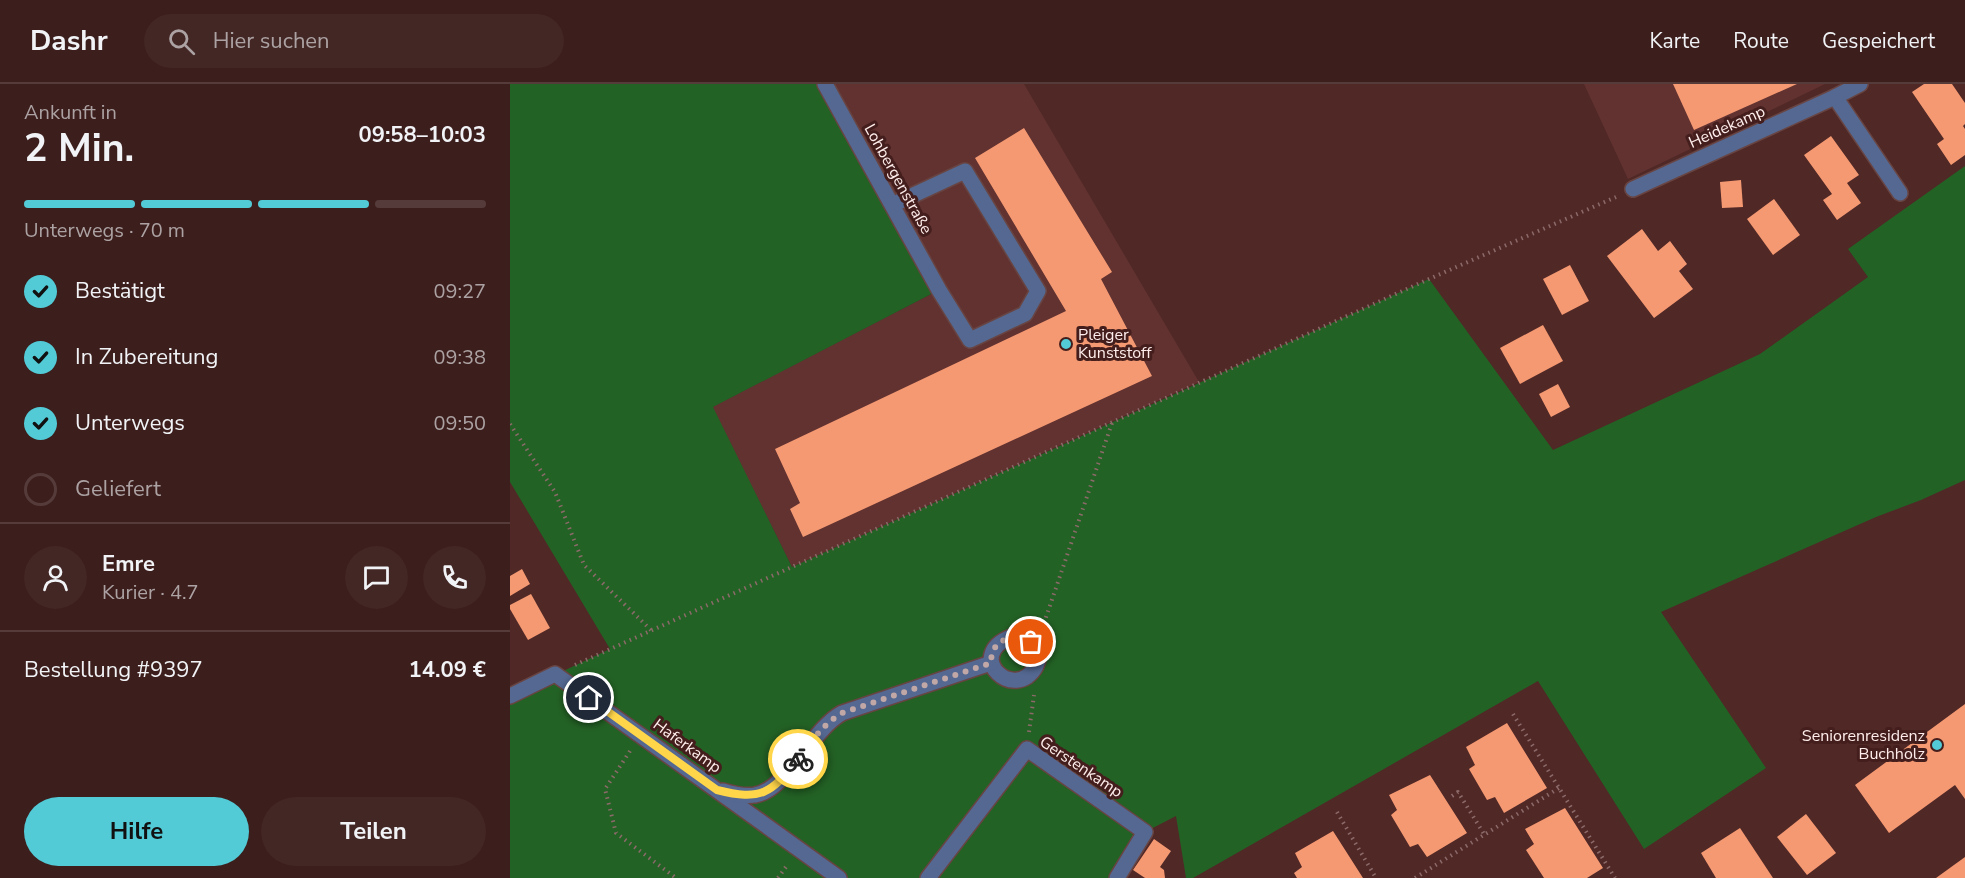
<!DOCTYPE html>
<html lang="de">
<head>
<meta charset="utf-8">
<style>
  body { margin:0; font-family:"Nunito Sans",sans-serif; background:#432725; color:#f1f3f6; height:100vh; display:flex; flex-direction:column; font-size:22px; white-space:nowrap }
  * { box-sizing:border-box; margin:0 }
  p { font-size:20px; color:#aca2a3 }
  .icon { flex:none; width:33px; height:33px; fill:none; stroke:currentColor; stroke-width:2; stroke-linecap:round; stroke-linejoin:round }
  .map { position:relative; flex:1; overflow:hidden }
  .sheet { display:flex; flex-direction:column; background:#3c1e1c; width:510px }
  .sheet>* { flex:none }
  .pin { position:absolute; display:grid; place-items:center; width:51px; height:51px; color:#fff; margin:-26px; border:3px solid #fff; border-radius:50%; box-shadow:0 2px 6px #0007 }
  .courier { position:absolute; display:grid; place-items:center; width:60px; height:60px; margin:-30px; border:4px solid #ffd54a; border-radius:50%; background:#fff; color:#222; box-shadow:0 2px 8px #0007 }
  .overview em { font-style:normal; font-weight:700 }
  .overview div { display:flex; flex-direction:column-reverse }
  .overview { display:flex; align-items:center; justify-content:space-between; height:102px; padding:0 24px }
  h1 { font-size:39px; font-weight:700; line-height:45px }
  .bar { display:grid; grid-template-columns:repeat(4,1fr); gap:9px 6px; align-content:center; height:72px; padding:0 24px }
  .bar i { height:8px; border-radius:4px; background:#553c3b }
  .bar .active { background:#52cbd7 }
  .bar p { grid-column:span 4 }
  .line { display:flex; align-items:center; gap:15px; padding:0 24px; border-top:2px solid #553c3b }
  .line div { flex:1 }
  .round { display:grid; place-items:center; flex:none; width:63px; height:63px; border-radius:32px; background:#432725 }
  ol { padding:0 24px; list-style:none }
  li { display:flex; align-items:center; gap:18px; height:66px }
  li p { margin-inline-start:auto }
  li .icon { padding:6px; border-radius:50%; background:#52cbd7; color:#111; stroke-width:4 }
  li:last-child { color:#aca2a3 }
  li i { width:33px; height:33px; border:3px solid #553c3b; border-radius:50% }
  .primary-button { display:flex; gap:12px; margin-top:auto; padding:12px 24px }
  .primary-button a { flex:1; height:69px; border-radius:36px; background:#52cbd7; color:#111; font-size:24px; font-weight:700; line-height:69px; text-align:center }
  .primary-button a+a { background:#432725; color:#f1f3f6 }
  header { display:flex; align-items:center; gap:36px; box-sizing:border-box; height:84px; padding:0 30px; background:#3c1e1c; border-bottom:2px solid #553c3b }
  header strong { font-size:28px }
  nav { display:flex; gap:33px; margin-inline-start:auto; font-size:21px }
  .search { width:420px; height:54px; background:#432725; display:flex; align-items:center; gap:15px; box-sizing:border-box; padding:0 21px; border-radius:33px; color:#aca2a3; font-size:22px }
  main { display:flex; flex:1; min-height:0 }
  .map>svg:first-child { display:block }
  .built { fill:#613230 }
  .green { fill:#236225 }
  .building { fill:#f59972 }
  .lines { fill:none; stroke-linecap:round; stroke-linejoin:round }
  .minor-casing { stroke:#684442; stroke-width:18 }
  .path { stroke:#8b6a69; stroke-width:4; stroke-dasharray:1.5 4.5; stroke-linecap:butt }
  .minor { stroke:#546891; stroke-width:15 }
  .done { stroke:#c1a8a7; stroke-width:6; stroke-dasharray:0 10.8 }
  .route { stroke:#ffd54a; stroke-width:8 }
  .poi-dot { fill:#52cbd7; stroke:#441e1c; stroke-width:2 }
  .labels { text-anchor:middle; dominant-baseline:central; stroke-width:6; stroke-linejoin:round; paint-order:stroke }
  .street-label { font-size:16px; fill:#feedec; stroke:#441e1c }
  .poi-label { font-size:16px; fill:#feedec; stroke:#441e1c; text-anchor:start }
</style>
</head>
<body>
<header>
<strong>Dashr</strong>
<div class="search"><svg class="icon" aria-label="search" viewBox="0 0 24 24"><circle cx="10" cy="10" r="6"/><path d="M15 15l6 6"/></svg>Hier suchen</div>
<nav><a>Karte</a><a>Route</a><a>Gespeichert</a></nav>
</header>
<main>
<section class="sheet">
<div class="overview"><div><h1>2 Min.</h1><p>Ankunft in</p></div><em>09:58–10:03</em></div>
<div class="bar"><i class="active"></i><i class="active"></i><i class="active"></i><i></i><p>Unterwegs · 70 m</p></div>
<ol>
<li><svg class="icon" aria-label="check" viewBox="0 0 24 24"><path d="M5 12l5 5 9-10"/></svg>Bestätigt<p>09:27</p></li>
<li><svg class="icon" aria-label="check" viewBox="0 0 24 24"><path d="M5 12l5 5 9-10"/></svg>In Zubereitung<p>09:38</p></li>
<li><svg class="icon" aria-label="check" viewBox="0 0 24 24"><path d="M5 12l5 5 9-10"/></svg>Unterwegs<p>09:50</p></li>
<li><i></i>Geliefert</li>
</ol>
<div class="line" style="height:108px"><a class="round"><svg class="icon" aria-label="person" viewBox="0 0 24 24"><circle cx="12" cy="8" r="4"/><path d="M4 21q1-7 8-7t8 7"/></svg></a><div><b>Emre</b><p>Kurier · 4.7</p></div><a class="round"><svg class="icon" aria-label="chat" viewBox="0 0 24 24"><path d="M4 5h16v11H9l-5 4z"/></svg></a><a class="round"><svg class="icon" aria-label="phone" viewBox="0 0 24 24"><path d="M5 4h4l2 5-3 2q2 4 5 5l2-3 5 2v4C11 20 4 13 5 4z"/></svg></a></div>
<div class="line" style="height:78px"><div>Bestellung #9397</div><b>14.09 €</b></div>
<div class="primary-button"><a>Hilfe</a><a>Teilen</a></div>
</section>
<div class="map">
<svg width="1455" height="794" viewBox="0 0 1455 794">
  <rect width="100%" height="100%" fill="#502826"/>
  <!-- built -->
  <g class="built">
    <polygon points="315,0 514,0 689,298 282,483 202,323 429,206"/>
    <polygon points="1074,0 1315,0 1118,95"/>
  </g>
  <!-- green -->
  <polygon class="green" points="0,0 315,0 429,206 203,323 282,483 919,195 1043,366 1250,270 1358,193 1338,165 1455,82 1455,396 1411,416 1366,433 1151,528 1256,684 1134,765 1028,597 683,794 676,794 666,732 635,748 607,794 0,794 0,612 100,565 0,398"/>
  <!-- building -->
  <g class="building">
    <polygon points="1163,0 1287,0 1184,46"/>
    <polygon points="1414,0 1442,0 1455,19 1455,40 1453,42 1455,45 1455,71 1441,81 1427,60 1434,55 1402,8"/>
    <polygon points="514,44 602,188 591,195 642,292 293,453 280,425 290,419 265,365 556,227 465,74"/>
    <polygon points="1321,52 1349,91 1337,99 1351,119 1327,136 1313,116 1322,110 1294,71"/>
    <polygon points="1231,96 1233,123 1212,124 1210,98"/>
    <polygon points="1264,115 1290,151 1263,171 1237,135"/>
    <polygon points="1132,145 1148,167 1160,157 1177,180 1169,187 1183,205 1144,234 1097,172"/>
    <polygon points="1060,181 1079,217 1052,231 1033,195"/>
    <polygon points="1033,241 1053,277 1010,300 990,264"/>
    <polygon points="1048,300 1060,323 1041,333 1029,310"/>
    <polygon points="12,485 20,500 0,512 0,492"/>
    <polygon points="21,510 40,544 18,556 0,525 0,521"/>
    <polygon points="1455,620 1455,715 1445,701 1379,749 1345,701"/>
    <polygon points="997,639 1037,704 994,729 985,713 977,716 959,685 965,681 956,663"/>
    <polygon points="920,691 957,749 917,773 908,760 900,763 881,731 887,726 879,711"/>
    <polygon points="1055,724 1093,784 1077,794 1034,794 1016,766 1024,760 1015,745"/>
    <polygon points="1296,730 1326,769 1297,791 1267,753"/>
    <polygon points="1230,744 1263,794 1206,794 1191,769"/>
    <polygon points="823,747 853,794 787,794 784,789 792,783 785,769"/>
    <polygon points="644,755 661,767 650,783 654,786 655,794 635,794 623,786"/>
    <polygon points="1455,773 1455,794 1426,794"/>
  </g>
  <g class="lines">
    <!-- minor casing -->
    <g class="minor-casing">
      <g id="minor">
        <polyline points="315,0 429,206 460,256 515,230 528,207 455,87 382,121"/>
        <polyline points="1325,13 1390,109"/>
        <polyline points="1123,105 1325,13 1350,0"/>
        <path d="M501 553C516 553 535 564 526 582 505 620 453 572 501 553Z"/>
        <polyline points="0,612 45,590 329,794"/>
        <path d="M213 707C223 710 235 713 245 711 277 706 301 646 332 629L481 579"/>
        <polyline points="418,794 517,665 635,748 607,794"/>
      </g>
    </g>
    <!-- path -->
    <g class="path">
      <polyline points="0,340 45,408 74,481 141,546"/>
      <polyline points="532,545 602,339"/>
      <polyline points="65,581 919,195 1106,113"/>
      <polyline points="1003,630 1105,794"/>
      <polyline points="519,648 524,611"/>
      <polyline points="120,667 95,705 106,749 166,794"/>
      <polyline points="942,712 948,708 974,750"/>
      <polyline points="827,728 866,794"/>
      <polyline points="268,794 278,780"/>
      <polyline points="905,794 1049,704"/>
    </g>
    <!-- minor -->
    <use href="#minor" class="minor"/>
  </g>
  <g class="lines">
    <!-- done -->
    <path class="done" d="M288 675C301 658 313 640 332 629L481 579C481 555 502 549 521 558"/>
    <!-- route -->
    <path class="route" d="M79 614 207 706C251 717 261 710 288 675"/>
  </g>
  <!-- markers -->
  <g class="poi-dot">
    <circle cx="556" cy="260" r="6"/>
    <circle cx="1427" cy="661" r="6"/>
  </g>
  <g class="labels">
    <!-- street labels -->
    <g class="street-label">
      <text transform="translate(1217 43) rotate(-24)">Heidekamp</text>
      <text transform="translate(388 95) rotate(61)">Lohbergenstraße</text>
      <text transform="translate(177 662) rotate(36)">Haferkamp</text>
      <text transform="translate(571 683) rotate(34)">Gerstenkamp</text>
    </g>
    <!-- poi labels -->
    <g class="poi-label">
      <text x="568" y="251">Pleiger<tspan x="568" dy="18">Kunststoff</tspan></text>
      <text x="1415" y="652" text-anchor="end">Seniorenresidenz<tspan x="1415" dy="18">Buchholz</tspan></text>
    </g>
  </g>
</svg>
<div class="pin" style="left:521px;top:558px;background:#ea580c"><svg class="icon" aria-label="bag" viewBox="0 0 24 24"><path d="M5 8h14l-1 12H6zM9 8a3 3 0 0 1 6 0"/></svg></div>
<div class="pin" style="left:79px;top:614px;background:#1f2937"><svg class="icon" aria-label="home" viewBox="0 0 24 24"><path d="M3 11l9-7 9 7M6 9v11h12V9"/></svg></div>
<div class="courier" style="left:288px;top:675px"><svg class="icon" aria-label="bike" viewBox="0 0 24 24"><circle cx="6" cy="16" r="4"/><circle cx="18" cy="16" r="4"/><path d="M6 16l4-8h5l3 8M10 8l3 8H6M13 5h3"/></svg></div>
</div>
</main>
</body>
</html>
